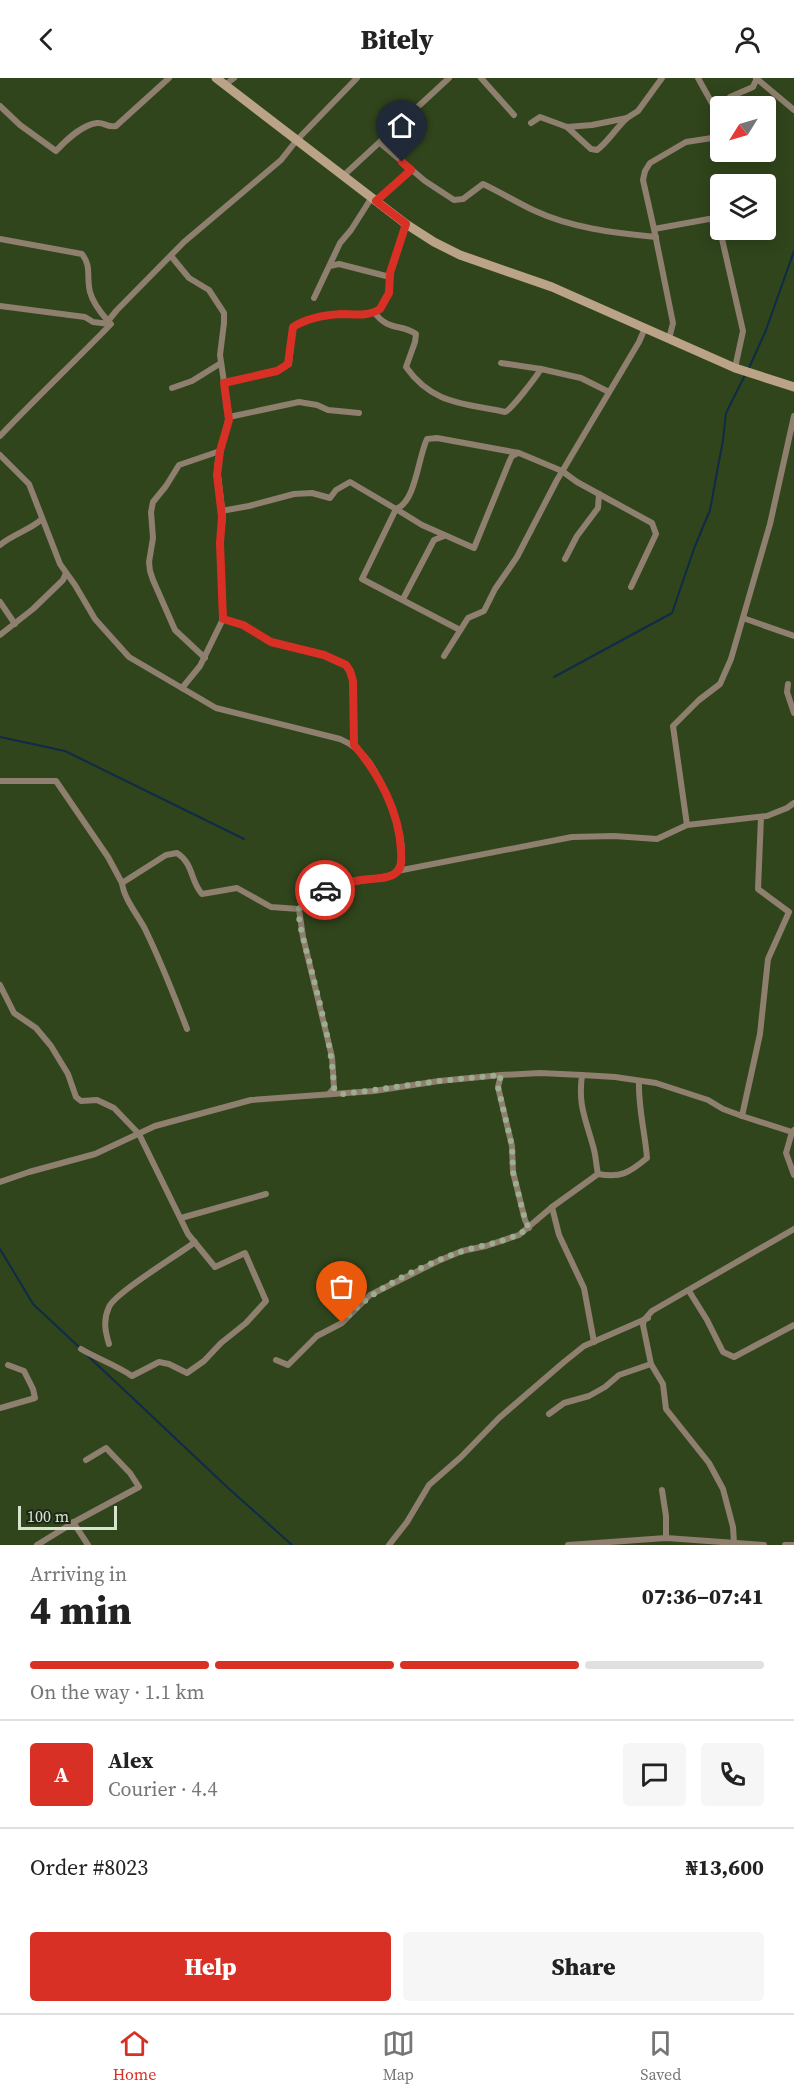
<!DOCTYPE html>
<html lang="en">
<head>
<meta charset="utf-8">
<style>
  body { margin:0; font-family:"Source Serif 4",serif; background:#f6f6f6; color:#222; height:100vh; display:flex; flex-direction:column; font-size:22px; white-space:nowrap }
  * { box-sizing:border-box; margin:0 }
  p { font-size:20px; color:#767676 }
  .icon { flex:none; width:33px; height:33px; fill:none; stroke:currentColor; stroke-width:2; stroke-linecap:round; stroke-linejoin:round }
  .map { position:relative; height:1467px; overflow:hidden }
  .panel { display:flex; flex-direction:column; background:#fff; flex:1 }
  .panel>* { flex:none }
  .needle { width:39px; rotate:233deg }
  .tools { position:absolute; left:710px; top:18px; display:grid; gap:12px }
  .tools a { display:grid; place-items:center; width:66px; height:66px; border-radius:6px; background:#fff; box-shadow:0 3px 15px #0003; font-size:30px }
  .scale { position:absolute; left:18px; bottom:15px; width:99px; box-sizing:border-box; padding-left:6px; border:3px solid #d8e5ce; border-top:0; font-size:16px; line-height:21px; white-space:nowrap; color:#d8e5ce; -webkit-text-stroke:4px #1e2816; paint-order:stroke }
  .pin { position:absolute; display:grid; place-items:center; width:51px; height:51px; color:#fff; margin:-62px -26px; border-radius:50% 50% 50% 0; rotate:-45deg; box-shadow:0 0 6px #0007 }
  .pin .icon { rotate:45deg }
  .courier { position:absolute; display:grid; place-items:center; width:60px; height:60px; margin:-30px; border:4px solid #d93025; border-radius:50%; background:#fff; color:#222; box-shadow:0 2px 8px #0007 }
  .summary em { font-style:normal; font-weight:800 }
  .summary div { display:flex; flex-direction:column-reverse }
  .summary { display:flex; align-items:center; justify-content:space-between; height:102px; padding:0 30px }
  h1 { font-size:39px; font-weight:800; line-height:45px }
  .bar { display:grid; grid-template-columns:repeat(4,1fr); gap:9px 6px; align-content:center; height:72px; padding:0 30px }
  .bar i { height:8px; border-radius:4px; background:#e0e0e0 }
  .bar .selected { background:#d93025 }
  .bar p { grid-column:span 4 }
  .line { display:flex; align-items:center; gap:15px; padding:0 30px; border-top:2px solid #e0e0e0 }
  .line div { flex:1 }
  .round { display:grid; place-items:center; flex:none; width:63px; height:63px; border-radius:6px; background:#f6f6f6 }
  .primary-button { display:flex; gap:12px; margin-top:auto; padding:12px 30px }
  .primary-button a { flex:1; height:69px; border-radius:6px; background:#d93025; color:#fff; font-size:24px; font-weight:800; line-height:69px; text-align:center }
  .primary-button a+a { background:#f6f6f6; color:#222 }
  header { display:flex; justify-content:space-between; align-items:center; height:78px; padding:0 30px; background:#fff; font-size:27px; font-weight:800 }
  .menu { display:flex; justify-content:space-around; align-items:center; height:84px; border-top:2px solid #e0e0e0; background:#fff; font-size:16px; color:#767676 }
  .menu a { display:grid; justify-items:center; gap:3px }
  .menu .selected { color:#d93025 }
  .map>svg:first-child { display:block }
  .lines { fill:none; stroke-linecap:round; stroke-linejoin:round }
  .stream { stroke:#0f2b47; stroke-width:2 }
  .street { stroke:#8e7f6e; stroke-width:6 }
  .secondary { stroke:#bba388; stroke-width:9 }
  .done { stroke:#9dad90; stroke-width:6; stroke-dasharray:0 10.8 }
  .route { stroke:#d93025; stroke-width:8 }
</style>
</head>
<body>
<header><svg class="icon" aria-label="back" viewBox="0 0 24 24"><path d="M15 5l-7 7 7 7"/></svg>Bitely<svg class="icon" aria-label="person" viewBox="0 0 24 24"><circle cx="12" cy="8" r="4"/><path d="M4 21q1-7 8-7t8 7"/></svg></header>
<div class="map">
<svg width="794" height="1467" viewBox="0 0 794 1467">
  <rect width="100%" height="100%" fill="#30451c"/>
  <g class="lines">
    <!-- stream -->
    <g class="stream">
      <polyline points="749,290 766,252 794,173"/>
      <polyline points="554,599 672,535 695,468 710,432 723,362 726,335 746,295"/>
      <polyline points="0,659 65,673 244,761"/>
      <polyline points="0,1171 33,1226 79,1269"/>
      <polyline points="87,1277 226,1408 292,1467"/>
    </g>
    <!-- street -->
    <g class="street">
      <polyline points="481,0 514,37"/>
      <polyline points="698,0 718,36 720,43"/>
      <polyline points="756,0 794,32"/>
      <polyline points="225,7 234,0"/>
      <path d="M0 28 20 47 56 73C65 63 82 47 97 45 104 44 108 50 116 48L169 0"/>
      <polyline points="721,28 730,19 753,9 757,0"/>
      <polyline points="531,45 540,39 567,49 592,47 627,40 638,33 662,0"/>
      <path d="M567 49 591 71 597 72C608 64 616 50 627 40"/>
      <path d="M380 65 425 103 454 122 463 121 483 106C500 114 516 124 533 132 571 150 614 155 656 159"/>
      <polyline points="343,98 449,0"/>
      <polyline points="376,123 411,92"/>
      <polyline points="654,151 643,102 645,93 650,85 686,64 712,60 720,53"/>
      <path d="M0 161 82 176C92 189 86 198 90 214 93 225 100 234 108 243"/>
      <polyline points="171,178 189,200 209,212 224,235 224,245 220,277 229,338 217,388 223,439 220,464 223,541 200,588 182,610"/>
      <polyline points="330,188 339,186 390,199"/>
      <polyline points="314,220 340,165 351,152 372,119"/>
      <polyline points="0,228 85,239 93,244 110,246"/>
      <path d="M374 234C389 254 400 245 416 256L415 264 406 289C433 327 464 325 505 334 511 332 536 299 541 291"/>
      <polyline points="669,261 673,245 654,151 709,141 715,142 720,152 743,253 735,290"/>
      <polyline points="501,285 541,291 581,300 609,314"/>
      <path d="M224 305 277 293 289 286 293 249C307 240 325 237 341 236 354 236 368 238 380 231L389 215 390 195 406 146"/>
      <polyline points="172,310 192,303 221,285"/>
      <polyline points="229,339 299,324 317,327 328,332 359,335"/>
      <path d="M0 358C36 320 74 284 111 246L108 243 117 232 184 164 281 82 296 63 357 0"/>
      <path d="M0 377 29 406 60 486 75 507 95 541 129 579 216 630 340 661C352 666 361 673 369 684 383 704 419 779 392 797 361 806 322 801 299 831L303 859 332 979 334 1010 329 1016"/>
      <path d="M221 433 249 428 294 416 312 415 330 420 336 412 350 404 396 431C416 424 418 379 427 361L437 360 519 375 562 393 577 404 652 445 656 456 631 509"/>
      <path d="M0 467C13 456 30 452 42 441"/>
      <polyline points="565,481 577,458 598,430 599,416"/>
      <polyline points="403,521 434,462 444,458"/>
      <polyline points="0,524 15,546"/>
      <polyline points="743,540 794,558"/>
      <polyline points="223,541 243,547 271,564 324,577 346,587 350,593 353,603 354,667"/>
      <polyline points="460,552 362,501 396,431 422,447 474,470 510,382 512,378 518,375"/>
      <polyline points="0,557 33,531 63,502 66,495"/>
      <polyline points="444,578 468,540 484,533 495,511 517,479 557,402 639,264 645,250"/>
      <polyline points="205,580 175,552 153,502 150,493 149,484 153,460 151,434 153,424 166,408 179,387 220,373"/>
      <polyline points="788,606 787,614 794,635"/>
      <polyline points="0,703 56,703 108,779 122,805"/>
      <polyline points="687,747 673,648 699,622 720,606 731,581 770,446 794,338"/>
      <polyline points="397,793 572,759 614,758 657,761 687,747 767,738 787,730 794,725"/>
      <path d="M0 907 14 935 36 950 51 968 68 996 76 1019 81 1023 97 1022 114 1030 139 1056 188 1156 215 1189 245 1175 266 1223 246 1245 221 1265 204 1283 187 1295 169 1286 159 1284 132 1298C116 1287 98 1281 81 1271"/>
      <path d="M187 951C174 917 161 884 145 851 137 836 124 821 122 805L166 777 177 775C194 786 190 803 202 816L237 810 271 829 299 831"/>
      <polyline points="501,997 498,1009 512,1068 513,1094 525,1142 529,1150"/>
      <path d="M582 997C578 1027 585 1039 593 1068 596 1077 596 1087 598 1096"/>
      <polyline points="742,1038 760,956 768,881 789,834 758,811 761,739"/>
      <polyline points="792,1054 786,1075 794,1097"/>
      <path d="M598 1096C621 1100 629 1095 647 1080 645 1054 638 1029 639 1003"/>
      <polyline points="0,1104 29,1094 95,1076 155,1048 251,1022 374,1013 439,1003 501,997 540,995 582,997 615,999 656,1005 708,1022 723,1031 742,1038 792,1054 794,1052"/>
      <polyline points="552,1129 559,1157 584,1210 594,1264"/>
      <polyline points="181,1140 266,1116"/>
      <polyline points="689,1213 707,1242 723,1274 734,1279 794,1247"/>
      <path d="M109 1266C105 1253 103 1242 109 1229 115 1215 178 1177 195 1164"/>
      <polyline points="276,1282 288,1287 317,1258 342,1245 370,1217 438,1183 462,1173 486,1168 519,1157 552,1129 598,1096"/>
      <polyline points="651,1286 663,1306 666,1331 709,1385 723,1411 733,1449 734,1465"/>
      <polyline points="0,1330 35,1320 33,1311 24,1293 8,1287"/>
      <polyline points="549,1336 564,1325 589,1318 605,1309 619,1297 651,1286 643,1247 644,1242 652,1233 794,1151"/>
      <polyline points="662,1412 666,1438 666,1460"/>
      <polyline points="73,1444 88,1467"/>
      <polyline points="37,1467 76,1443 139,1409 130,1395 106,1370 86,1382"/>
      <polyline points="389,1467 407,1444 429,1407 461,1379 499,1340 564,1284 584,1268 648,1240"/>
      <polyline points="568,1467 666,1460 764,1467"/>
      <polyline points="785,1467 794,1467"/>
    </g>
    <!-- secondary -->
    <polyline class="secondary" points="216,0 406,146 434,164 460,177 552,209 735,290 794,309"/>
  </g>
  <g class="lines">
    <!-- done -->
    <path class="done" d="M325 812C317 816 302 822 299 831 297 840 306 872 309 882 319 924 332 966 334 1010L343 1016 351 1015 439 1003 501 997 498 1009 512 1068 513 1094 525 1142 529 1150C508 1165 483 1166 460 1174 421 1188 367 1213 342 1245"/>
    <!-- route -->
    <path class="route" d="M325 812C337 807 348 804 361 802 371 800 389 802 397 794 403 788 401 779 401 772 399 733 379 696 354 667L353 603 350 593 346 587 324 577 271 564 243 547 223 541 220 465 222 439 217 397 220 373 229 342 224 305 277 293 288 286 293 249C307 240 325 237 341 236 354 236 368 239 380 231L389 215 390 195 406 146 376 123 411 92 402 84"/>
  </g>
</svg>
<div class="tools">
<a><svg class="needle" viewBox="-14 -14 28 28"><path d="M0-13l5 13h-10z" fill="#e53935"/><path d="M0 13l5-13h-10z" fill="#767676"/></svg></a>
<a><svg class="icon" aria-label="layers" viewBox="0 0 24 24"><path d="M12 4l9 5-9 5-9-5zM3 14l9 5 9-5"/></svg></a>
</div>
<div class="scale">100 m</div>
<div class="pin" style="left:342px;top:1245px;background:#ea580c"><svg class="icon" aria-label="bag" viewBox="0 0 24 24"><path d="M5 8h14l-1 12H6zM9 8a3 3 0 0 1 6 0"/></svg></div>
<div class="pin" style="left:402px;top:84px;background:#1f2937"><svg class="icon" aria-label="home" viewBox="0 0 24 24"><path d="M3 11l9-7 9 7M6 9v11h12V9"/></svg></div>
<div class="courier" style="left:325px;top:812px"><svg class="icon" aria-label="car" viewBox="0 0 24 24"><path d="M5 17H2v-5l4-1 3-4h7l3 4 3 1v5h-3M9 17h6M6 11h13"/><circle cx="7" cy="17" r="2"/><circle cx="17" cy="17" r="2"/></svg></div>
</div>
<section class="panel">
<div class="summary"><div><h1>4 min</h1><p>Arriving in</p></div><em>07:36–07:41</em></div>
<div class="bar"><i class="selected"></i><i class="selected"></i><i class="selected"></i><i></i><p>On the way · 1.1 km</p></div>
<div class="line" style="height:108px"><b class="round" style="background:#d93025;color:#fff">A</b><div><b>Alex</b><p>Courier · 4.4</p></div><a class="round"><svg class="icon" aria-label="chat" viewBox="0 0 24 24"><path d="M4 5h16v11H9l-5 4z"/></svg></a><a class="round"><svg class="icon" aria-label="phone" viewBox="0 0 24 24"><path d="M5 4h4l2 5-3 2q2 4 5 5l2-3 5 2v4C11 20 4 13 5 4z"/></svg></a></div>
<div class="line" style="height:78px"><div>Order #8023</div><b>₦13,600</b></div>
<div class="primary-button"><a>Help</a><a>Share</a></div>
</section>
<nav class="menu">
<a class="selected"><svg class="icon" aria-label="home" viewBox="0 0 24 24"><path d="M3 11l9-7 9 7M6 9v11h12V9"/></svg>Home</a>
<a><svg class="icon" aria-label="map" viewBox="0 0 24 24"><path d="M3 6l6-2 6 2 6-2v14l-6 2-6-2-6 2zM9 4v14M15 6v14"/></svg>Map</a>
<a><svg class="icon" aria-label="saved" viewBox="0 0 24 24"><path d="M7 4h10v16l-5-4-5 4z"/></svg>Saved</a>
</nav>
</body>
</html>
